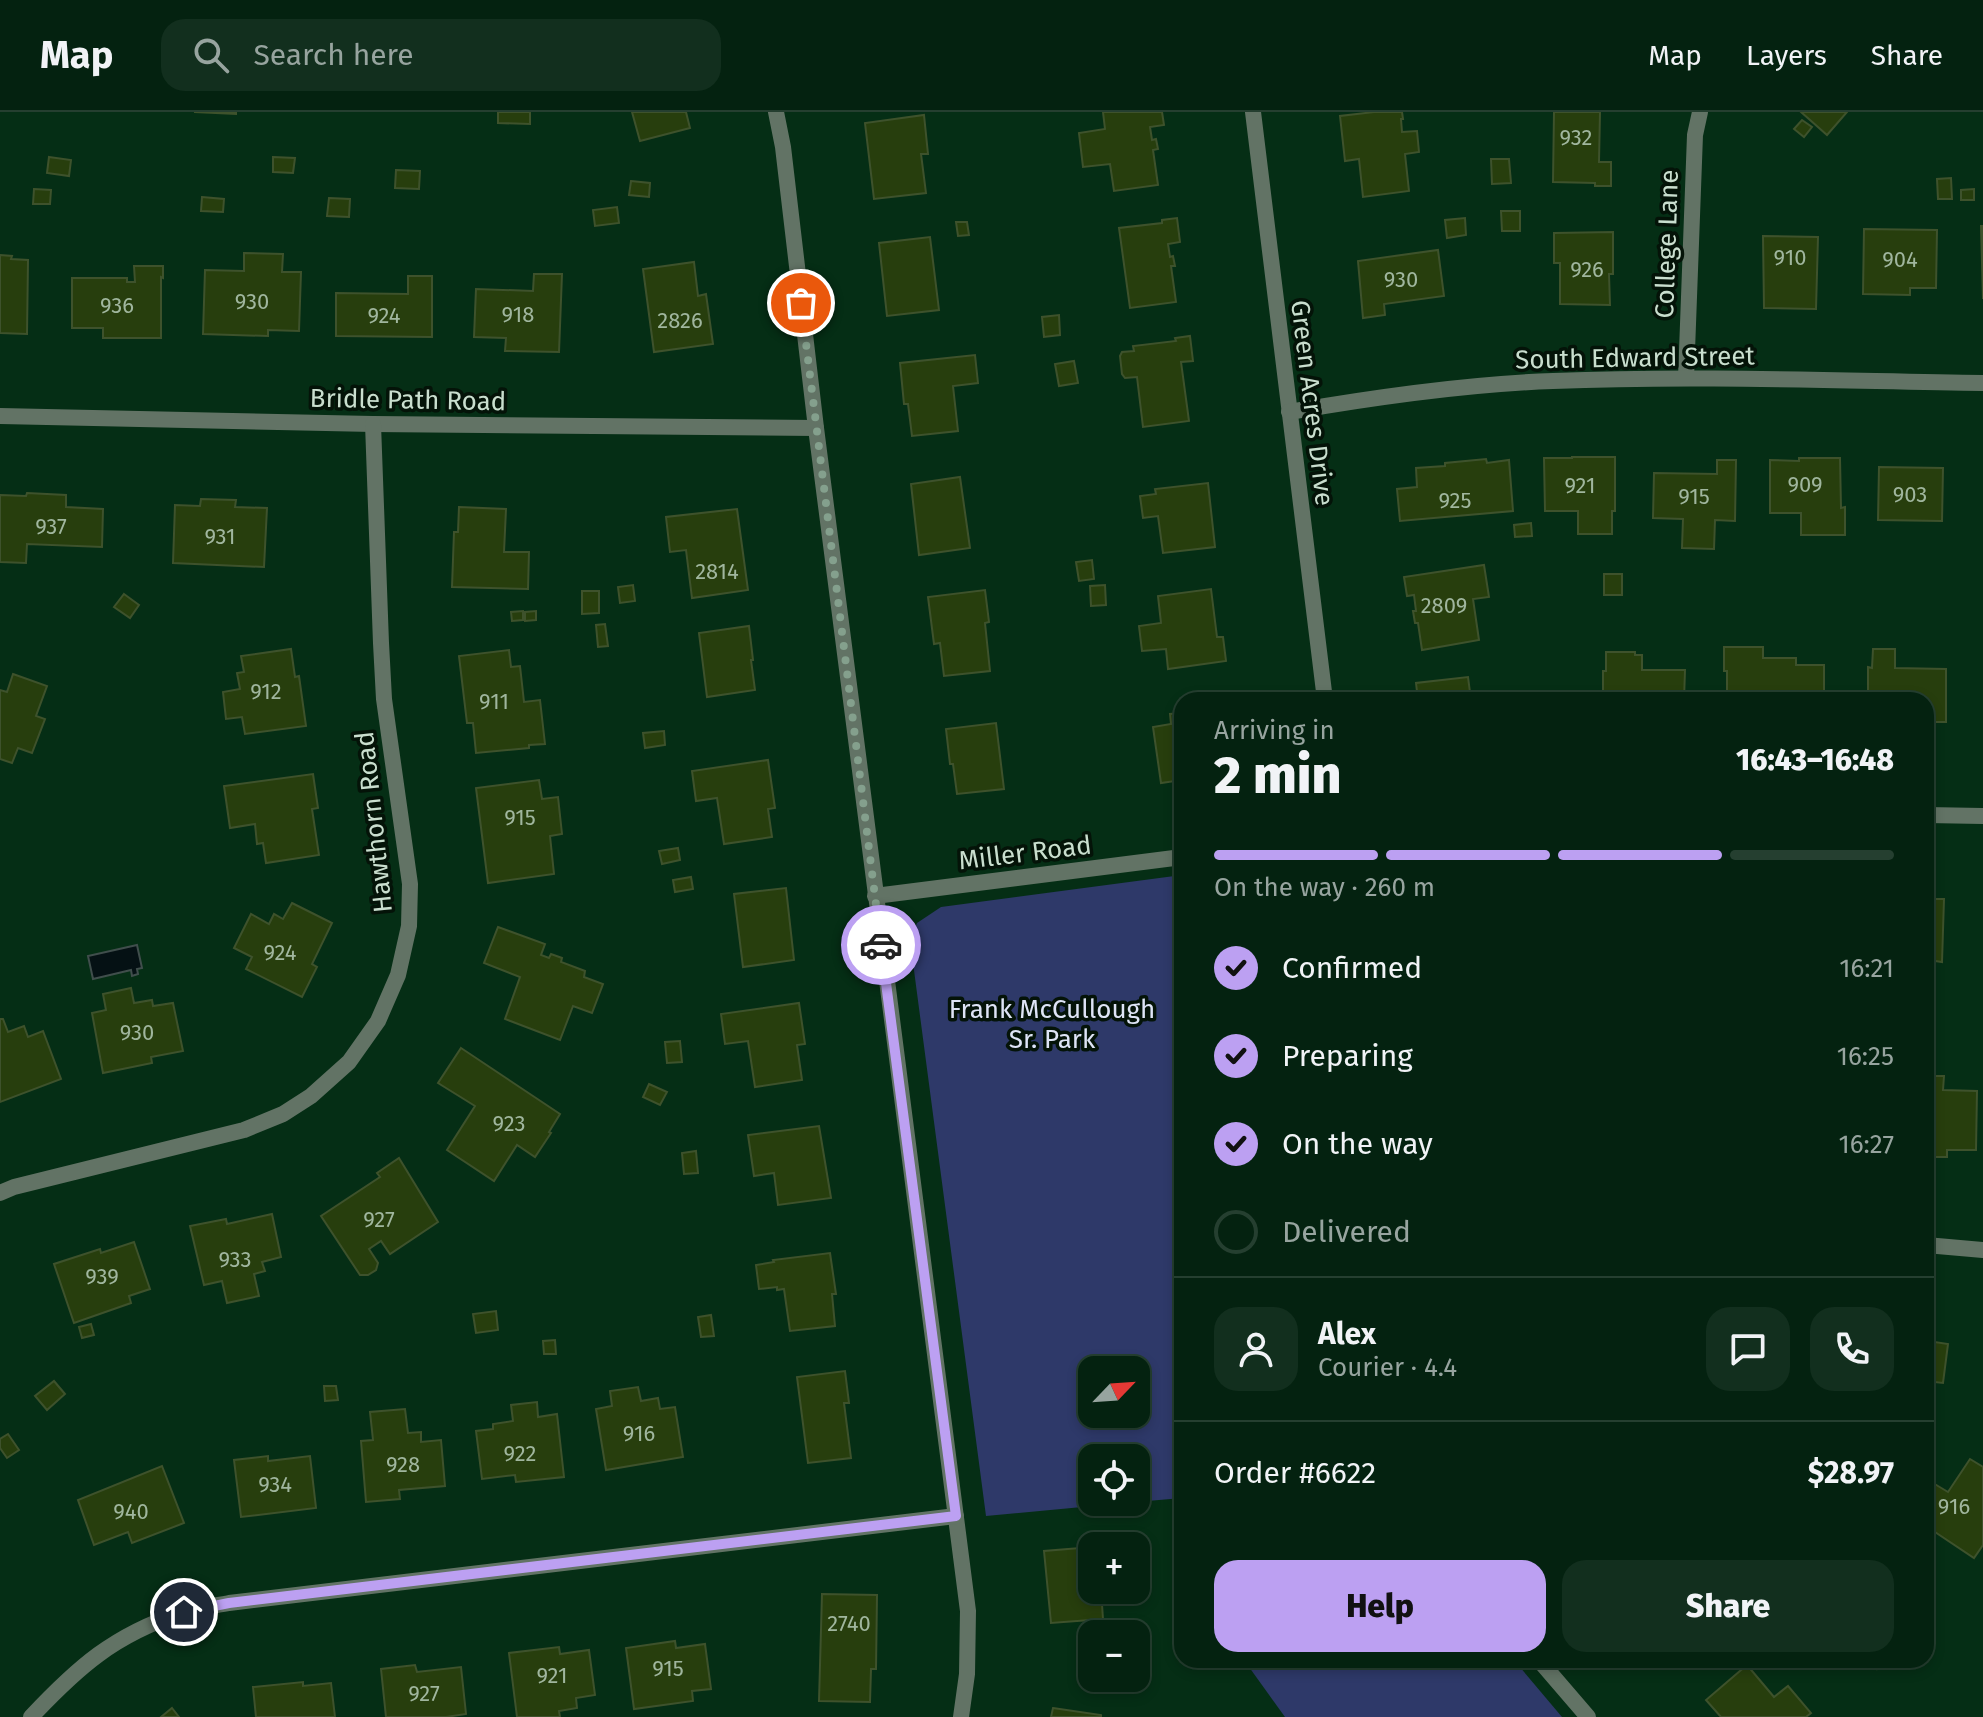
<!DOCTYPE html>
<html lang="en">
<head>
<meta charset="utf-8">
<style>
  body { margin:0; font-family:"Fira Sans",sans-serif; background:#122f1e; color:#f1f3f6; height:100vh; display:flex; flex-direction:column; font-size:30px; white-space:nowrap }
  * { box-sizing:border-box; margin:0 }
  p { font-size:26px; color:#97a49f }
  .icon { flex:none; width:44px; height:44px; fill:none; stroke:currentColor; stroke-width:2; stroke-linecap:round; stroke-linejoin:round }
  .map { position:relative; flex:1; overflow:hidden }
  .side { position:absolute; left:1174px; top:580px; width:760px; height:976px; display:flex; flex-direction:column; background:#042210; border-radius:24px; box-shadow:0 4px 12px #0003,0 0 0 2px #253f30 }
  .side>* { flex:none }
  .needle { width:52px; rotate:65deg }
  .fabs { position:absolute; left:1078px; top:1244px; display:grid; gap:16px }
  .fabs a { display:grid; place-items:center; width:72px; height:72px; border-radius:16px; background:#042210; box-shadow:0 4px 12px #0003,0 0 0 2px #253f30; font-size:40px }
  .pin { position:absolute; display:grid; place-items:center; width:68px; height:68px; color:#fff; margin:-34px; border:4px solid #fff; border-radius:50%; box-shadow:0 2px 8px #0007 }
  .courier { position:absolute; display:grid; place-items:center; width:80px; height:80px; margin:-40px; border:6px solid #bca0f2; border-radius:50%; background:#fff; color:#222; box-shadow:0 2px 10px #0007 }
  .summary em { font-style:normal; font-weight:800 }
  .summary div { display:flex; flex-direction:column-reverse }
  .summary { display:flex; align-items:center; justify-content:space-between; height:136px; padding:0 40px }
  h1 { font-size:52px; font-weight:800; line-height:60px }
  .bar { display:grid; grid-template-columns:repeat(4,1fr); gap:12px 8px; align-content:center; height:96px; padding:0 40px }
  .bar i { height:10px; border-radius:6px; background:#253f30 }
  .bar .active { background:#bca0f2 }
  .bar p { grid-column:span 4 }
  .line { display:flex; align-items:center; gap:20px; padding:0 40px; border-top:2px solid #253f30 }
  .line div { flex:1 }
  .round { display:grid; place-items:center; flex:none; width:84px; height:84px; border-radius:24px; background:#122f1e }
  ol { padding:0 40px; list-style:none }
  li { display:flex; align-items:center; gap:24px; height:88px }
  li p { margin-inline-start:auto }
  li .icon { padding:8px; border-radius:50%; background:#bca0f2; color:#111; stroke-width:4 }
  li:last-child { color:#97a49f }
  li i { width:44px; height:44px; border:4px solid #253f30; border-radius:50% }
  .cta { display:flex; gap:16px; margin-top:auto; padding:16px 40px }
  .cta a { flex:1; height:92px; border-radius:24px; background:#bca0f2; color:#111; font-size:32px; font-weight:800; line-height:92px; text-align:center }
  .cta a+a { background:#122f1e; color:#f1f3f6 }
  header { display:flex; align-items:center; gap:48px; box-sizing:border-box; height:112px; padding:0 40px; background:#042210; border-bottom:2px solid #253f30 }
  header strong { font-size:38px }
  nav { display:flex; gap:44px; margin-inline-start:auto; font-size:28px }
  .search { width:560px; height:72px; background:#122f1e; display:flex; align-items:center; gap:20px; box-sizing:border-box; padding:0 28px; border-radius:24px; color:#97a49f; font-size:30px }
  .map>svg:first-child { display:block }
  .green { fill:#2e3969; fill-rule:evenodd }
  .water { fill:#051114; stroke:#404e4c; stroke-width:2 }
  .building { fill:#273e0d; stroke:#3e522c; stroke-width:2 }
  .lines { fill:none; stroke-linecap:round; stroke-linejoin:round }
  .street { stroke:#627365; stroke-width:16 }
  .done { stroke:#84a08d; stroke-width:8; stroke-dasharray:0 14.4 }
  .route { stroke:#bca0f2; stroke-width:10 }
  .labels { text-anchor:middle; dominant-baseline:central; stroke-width:7; stroke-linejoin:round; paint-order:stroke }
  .number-label { font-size:22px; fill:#a0b69e }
  .street-label { font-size:26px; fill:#c9dece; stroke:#041308 }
  .park-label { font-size:26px; fill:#dee4f6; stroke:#041308 }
</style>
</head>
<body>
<header>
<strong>Map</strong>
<div class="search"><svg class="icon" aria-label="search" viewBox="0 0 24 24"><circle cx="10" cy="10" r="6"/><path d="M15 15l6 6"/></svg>Search here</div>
<nav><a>Map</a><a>Layers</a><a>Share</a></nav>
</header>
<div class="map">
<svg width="1983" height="1605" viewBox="0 0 1983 1605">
  <rect width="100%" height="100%" fill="#052e15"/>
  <!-- green -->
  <g class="green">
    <path d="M1182 763V1386L1136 1390V1346H1092V1390H1135L986 1404 910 828 917 811 941 795ZM1136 1258V1302H1092V1258Z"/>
    <polygon points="1244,1548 1514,1548 1562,1605 1285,1605"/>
  </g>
  <!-- water -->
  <polygon class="water" points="137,833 142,856 137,857 138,862 132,864 131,858 93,867 88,844"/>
  <!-- building -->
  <g class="building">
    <polygon points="194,0 236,0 236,2"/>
    <polygon points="498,0 530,0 530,12 498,11"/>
    <polygon points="632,0 686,0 690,16 640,29"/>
    <polygon points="1103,0 1162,0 1164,13 1150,15 1152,28 1156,27 1158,37 1153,38 1158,73 1114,79 1110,52 1083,55 1079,21 1105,17"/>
    <polygon points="1374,0 1402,0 1403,7 1401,7 1402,20 1417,19 1419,40 1405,42 1409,79 1363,85 1359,47 1345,49 1340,4"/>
    <polygon points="1554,0 1600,0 1599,50 1611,50 1611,74 1595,74 1595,71 1553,70"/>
    <polygon points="1801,0 1847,0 1827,23"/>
    <polygon points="924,3 928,42 921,42 926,81 874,87 865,11"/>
    <polygon points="1802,8 1812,15 1804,25 1794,17"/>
    <polygon points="49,45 71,48 69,64 47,61"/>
    <polygon points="273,45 295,46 293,61 273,60"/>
    <polygon points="1491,47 1509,47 1511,71 1492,72"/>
    <polygon points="396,58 420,59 419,77 395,76"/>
    <polygon points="1951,66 1952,87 1938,87 1937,67"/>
    <polygon points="631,69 650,71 649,85 629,83"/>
    <polygon points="34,77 51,78 50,92 33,92"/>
    <polygon points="1974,77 1974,88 1961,88 1961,78"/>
    <polygon points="202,85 224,87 223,100 201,99"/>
    <polygon points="329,86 350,87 349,105 327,104"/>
    <polygon points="617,95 619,111 595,114 593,98"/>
    <polygon points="1501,99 1520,99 1520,119 1502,119"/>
    <polygon points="1177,106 1180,130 1168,132 1170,145 1173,144 1175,154 1171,154 1176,190 1130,196 1119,116 1162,111 1162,108"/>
    <polygon points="1465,106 1466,123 1447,126 1445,108"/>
    <polygon points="956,110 967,110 969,123 958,124"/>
    <polygon points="1981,114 1983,114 1983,187"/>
    <polygon points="1864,117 1937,118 1936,176 1910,176 1910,183 1863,182"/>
    <polygon points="1613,120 1613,162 1609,162 1610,193 1560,192 1560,151 1554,151 1554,121"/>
    <polygon points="1763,124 1818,125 1816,197 1764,196"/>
    <polygon points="930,125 939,198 887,204 879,131"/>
    <polygon points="1438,138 1444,184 1384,192 1385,203 1363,206 1358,149"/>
    <polygon points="244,141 283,142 282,160 301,160 299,219 268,218 268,224 203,222 205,158 244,159"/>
    <polygon points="0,143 12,144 11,147 28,148 27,222 0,221"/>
    <polygon points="694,150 698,184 706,182 713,232 654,240 643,157"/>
    <polygon points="134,154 163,154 163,166 161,165 161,226 103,226 103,216 72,216 72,166 127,166 127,170 135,170"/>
    <polygon points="534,162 562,162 559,240 505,239 506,226 474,225 476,177 533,179"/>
    <polygon points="408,164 432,164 432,225 336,224 336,181 408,182"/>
    <polygon points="1059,203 1060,223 1044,225 1042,205"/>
    <polygon points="1190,224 1193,249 1181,250 1189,309 1143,315 1137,265 1125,266 1122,262 1120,244 1122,240 1134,239 1133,234 1176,229 1175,226"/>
    <polygon points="975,243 978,271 953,274 958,319 912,324 908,292 904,292 900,251"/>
    <polygon points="1074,249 1078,271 1059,274 1055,252"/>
    <polygon points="1572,345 1615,345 1615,399 1612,399 1612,422 1578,422 1578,399 1545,399 1544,346 1572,346"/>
    <polygon points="1799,346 1840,346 1841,396 1845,395 1845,423 1801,423 1801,401 1770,401 1770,348 1799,349"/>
    <polygon points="1486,347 1487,351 1509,348 1513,399 1400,409 1397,377 1417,375 1416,356 1445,354 1445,351"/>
    <polygon points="1717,348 1736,348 1735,409 1715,408 1714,437 1682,436 1683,407 1653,406 1654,361 1717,362"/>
    <polygon points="1879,355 1943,356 1942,409 1878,408"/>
    <polygon points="960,365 970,436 919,443 911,372"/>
    <polygon points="1208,371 1215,435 1163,441 1158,404 1143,406 1140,384 1156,382 1155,377"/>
    <polygon points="27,381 66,383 66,395 103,397 102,435 27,432 26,451 0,450 0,383 26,384"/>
    <polygon points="201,387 236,388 235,395 267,396 264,455 173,451 175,393 200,394"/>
    <polygon points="459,395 506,397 504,440 529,440 528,477 452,475 454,420 458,420"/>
    <polygon points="737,397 748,478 692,486 686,438 670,440 666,405"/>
    <polygon points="1531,411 1532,424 1515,425 1514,413"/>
    <polygon points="1092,448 1094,467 1079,469 1076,450"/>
    <polygon points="1484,453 1489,485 1473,487 1479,528 1422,538 1418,511 1415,511 1413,499 1416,499 1414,483 1407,484 1404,465"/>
    <rect x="1604" y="462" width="18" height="21"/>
    <polygon points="633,473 635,489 620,491 618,475"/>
    <polygon points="1105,473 1106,493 1091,494 1090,474"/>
    <polygon points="1211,477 1217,525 1223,525 1226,549 1168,557 1166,537 1142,539 1139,514 1161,511 1158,484"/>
    <polygon points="985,478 989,510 985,511 990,559 944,564 940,531 934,532 928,485"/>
    <polygon points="582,479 599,479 599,501 582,502"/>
    <polygon points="124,482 139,493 130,506 114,495"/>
    <polygon points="523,499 523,508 512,509 511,500"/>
    <polygon points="536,499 536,508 525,509 525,500"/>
    <polygon points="605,512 608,534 598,535 596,513"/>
    <polygon points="749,514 753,548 751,548 755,578 707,585 699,521"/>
    <polygon points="1724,535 1763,535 1763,546 1796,546 1796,553 1824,553 1824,588 1727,588 1727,559 1724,559"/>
    <polygon points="291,537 295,565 299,564 306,614 245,622 242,605 226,607 223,580 240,577 237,561 244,560 241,544"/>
    <polygon points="1873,537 1895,537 1895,556 1946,557 1946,610 1926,610 1926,588 1868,588 1868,555 1872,556"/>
    <polygon points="509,538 511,555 520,554 524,590 540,588 545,632 529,633 529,636 476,641 473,611 467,611 459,544"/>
    <polygon points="1606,540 1635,540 1635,543 1642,543 1642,558 1685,558 1684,588 1603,588 1603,559 1606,559"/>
    <polygon points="13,562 47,574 36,604 45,607 32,641 18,636 12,651 0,647 0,578 7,580"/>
    <polygon points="1468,565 1471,588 1418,588 1416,571"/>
    <polygon points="1182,601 1182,668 1161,671 1153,615 1171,612 1170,602"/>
    <polygon points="996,611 1004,677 957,682 953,652 950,652 946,617"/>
    <polygon points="664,619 665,633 645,636 643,621"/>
    <polygon points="768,648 775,696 768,697 772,725 724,732 717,686 696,689 692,659"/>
    <polygon points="313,662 318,696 312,697 319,743 266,751 263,731 257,732 255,712 230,716 224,674"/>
    <polygon points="539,668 542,687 558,685 562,722 550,724 554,762 488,771 476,676"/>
    <polygon points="678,736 680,748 662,752 659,739"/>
    <polygon points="691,765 693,777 675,780 673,768"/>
    <polygon points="786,776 794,848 743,855 734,782"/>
    <polygon points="1926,787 1944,787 1942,850 1935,849 1934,867 1926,867"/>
    <polygon points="292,791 332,811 312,852 317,855 302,885 246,857 252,845 234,836 251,802 269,812 274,802 283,807"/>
    <polygon points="498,815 545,832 541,843 549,846 551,842 562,846 561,850 585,859 584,865 603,872 592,901 573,894 560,928 505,907 520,865 484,851"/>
    <polygon points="131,876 134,891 152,888 153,894 173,891 183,939 151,945 152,951 103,961 92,901 106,898 103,882"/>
    <polygon points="799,891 805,932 797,933 802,968 755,975 748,929 725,932 721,902"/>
    <polygon points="0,907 3,907 8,920 24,914 28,925 43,919 61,967 0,990"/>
    <polygon points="680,929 682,950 667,951 665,930"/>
    <polygon points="461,936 560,1002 549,1020 551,1021 535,1045 517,1033 494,1069 447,1038 475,994 438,971"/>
    <polygon points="1926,961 1927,964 1944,964 1943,978 1977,979 1976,1038 1947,1038 1947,1045 1926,1045"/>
    <polygon points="649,972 667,980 660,993 643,985"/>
    <polygon points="819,1014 831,1086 778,1093 774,1061 754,1064 748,1023"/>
    <polygon points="696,1039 698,1061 684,1062 682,1041"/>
    <polygon points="399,1046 438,1110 390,1142 381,1129 369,1137 378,1151 376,1158 368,1163 360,1163 321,1104 380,1065 377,1061"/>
    <polygon points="272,1102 281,1145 262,1150 265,1159 254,1162 259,1184 227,1191 222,1169 204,1173 190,1114 226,1107 227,1112"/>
    <polygon points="134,1130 150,1177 129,1184 131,1191 74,1211 54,1152 100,1137 101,1141"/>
    <polygon points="830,1141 836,1182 832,1182 835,1214 790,1219 784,1177 777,1178 777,1175 759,1177 756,1153 774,1150 773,1148"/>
    <polygon points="496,1199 498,1218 476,1221 473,1202"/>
    <polygon points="711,1203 714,1224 701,1225 698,1205"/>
    <polygon points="91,1212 94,1223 82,1226 79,1215"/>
    <polygon points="555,1228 556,1242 544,1242 543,1229"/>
    <polygon points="1928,1229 1948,1232 1943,1271 1926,1269"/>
    <polygon points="845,1259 849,1291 844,1291 851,1346 808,1351 797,1265"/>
    <polygon points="54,1269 65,1282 47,1298 35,1284"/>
    <polygon points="324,1274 336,1274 338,1288 325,1289"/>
    <polygon points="638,1275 641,1289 658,1286 660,1297 675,1295 683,1345 606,1358 596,1297 612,1294 610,1279"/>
    <polygon points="537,1290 538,1305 557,1302 564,1365 516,1370 515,1363 482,1367 476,1319 493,1317 493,1312 513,1309 511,1293"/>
    <polygon points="405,1297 408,1321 421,1320 421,1330 441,1328 445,1374 399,1378 400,1387 366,1390 361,1329 373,1328 370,1300"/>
    <polygon points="8,1322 19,1338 7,1346 0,1336 0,1327"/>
    <polygon points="268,1344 268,1349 310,1344 316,1396 241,1405 234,1348"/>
    <polygon points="1970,1347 1983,1355 1983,1433 1974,1446 1926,1414 1929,1409 1926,1406 1926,1382 1933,1371 1948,1380"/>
    <polygon points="162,1354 184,1411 132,1431 128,1420 94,1433 78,1388"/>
    <polygon points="1092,1435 1092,1478 1101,1478 1103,1507 1051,1511 1044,1439"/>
    <polygon points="822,1482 877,1483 876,1557 871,1557 870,1590 819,1589"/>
    <polygon points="675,1529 676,1536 705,1532 711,1577 692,1579 693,1589 634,1597 626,1536"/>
    <polygon points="559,1535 560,1542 589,1538 595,1583 576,1586 577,1596 559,1599 560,1605 517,1605 509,1541"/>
    <polygon points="1869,1548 1888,1548 1877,1557"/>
    <polygon points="415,1553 417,1560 461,1555 466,1602 446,1605 386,1605 381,1557"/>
    <polygon points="1747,1553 1774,1585 1788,1574 1811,1601 1806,1605 1721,1605 1706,1588"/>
    <polygon points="303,1570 303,1574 331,1571 335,1605 256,1605 253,1575"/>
    <polygon points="172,1596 179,1605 161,1605"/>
    <polygon points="1053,1596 1101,1603 1101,1605 1051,1605"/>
  </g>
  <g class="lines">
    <!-- street -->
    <g class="street">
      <polyline points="776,0 783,35 816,316 968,1499 967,1562 961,1605"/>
      <polyline points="1253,0 1325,588"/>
      <polyline points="1686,266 1695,23 1700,0"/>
      <path d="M1289 300C1376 285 1465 272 1553 269 1696 263 1840 269 1983 271"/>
      <polyline points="0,304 373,312 816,316"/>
      <polyline points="1926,703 1983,704"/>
      <polyline points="875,784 1182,745"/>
      <polyline points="0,1081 14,1075 244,1018 283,1002 311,984 349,950 378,909 398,863 409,814 410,772 384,587 381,531 373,312"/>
      <polyline points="1926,1133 1983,1138"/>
      <polyline points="1539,1548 1588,1605"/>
      <path d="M31 1605C78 1555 114 1523 181 1501 196 1496 213 1494 229 1491L956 1404"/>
    </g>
  </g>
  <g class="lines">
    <!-- done -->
    <polyline class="done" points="801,191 881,833"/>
    <!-- route -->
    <polyline class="route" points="184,1500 229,1491 956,1404 881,833"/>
  </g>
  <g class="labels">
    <!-- number labels -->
    <g class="number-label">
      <text x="1576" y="25">932</text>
      <text x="1790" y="145">910</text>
      <text x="1900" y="147">904</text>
      <text x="1587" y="157">926</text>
      <text x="1401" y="167">930</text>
      <text x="252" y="189">930</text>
      <text x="117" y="193">936</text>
      <text x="518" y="202">918</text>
      <text x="384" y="203">924</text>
      <text x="680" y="208">2826</text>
      <text x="1805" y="372">909</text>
      <text x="1580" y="373">921</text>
      <text x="1910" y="382">903</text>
      <text x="1694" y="384">915</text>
      <text x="1455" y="388">925</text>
      <text x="51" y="414">937</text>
      <text x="220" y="424">931</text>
      <text x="717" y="459">2814</text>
      <text x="1444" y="493">2809</text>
      <text x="266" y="579">912</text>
      <text x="494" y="589">911</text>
      <text x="520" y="705">915</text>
      <text x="280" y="840">924</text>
      <text x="137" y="920">930</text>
      <text x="509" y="1011">923</text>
      <text x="379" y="1107">927</text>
      <text x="235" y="1147">933</text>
      <text x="102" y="1164">939</text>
      <text x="639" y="1321">916</text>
      <text x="520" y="1341">922</text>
      <text x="403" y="1352">928</text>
      <text x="275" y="1372">934</text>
      <text x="1954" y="1394">916</text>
      <text x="131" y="1399">940</text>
      <text x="849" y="1511">2740</text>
      <text x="668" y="1556">915</text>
      <text x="552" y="1563">921</text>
      <text x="424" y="1581">927</text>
    </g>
    <!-- street labels -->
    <g class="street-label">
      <text transform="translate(1667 132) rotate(-88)">College Lane</text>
      <text transform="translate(1635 246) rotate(-1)">South Edward Street</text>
      <text transform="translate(408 288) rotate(1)">Bridle Path Road</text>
      <text transform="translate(1312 291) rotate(83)">Green Acres Drive</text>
      <text transform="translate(374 710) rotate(-96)">Hawthorn Road</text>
      <text transform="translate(1025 741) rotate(-7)">Miller Road</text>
    </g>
    <!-- park labels -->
    <g class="park-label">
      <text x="1052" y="897">Frank McCullough<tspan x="1052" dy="30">Sr. Park</tspan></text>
    </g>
  </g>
</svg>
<div class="fabs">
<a><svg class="needle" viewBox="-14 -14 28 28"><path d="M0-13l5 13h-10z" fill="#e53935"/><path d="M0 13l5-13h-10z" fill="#97a49f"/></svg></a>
<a><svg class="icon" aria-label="locate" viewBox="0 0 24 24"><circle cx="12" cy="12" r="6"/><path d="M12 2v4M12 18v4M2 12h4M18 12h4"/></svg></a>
<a>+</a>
<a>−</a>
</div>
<div class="pin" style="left:801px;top:191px;background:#ea580c"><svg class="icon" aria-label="bag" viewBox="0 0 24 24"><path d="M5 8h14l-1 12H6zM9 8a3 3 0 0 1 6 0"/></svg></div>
<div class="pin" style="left:184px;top:1500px;background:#1f2937"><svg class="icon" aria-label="home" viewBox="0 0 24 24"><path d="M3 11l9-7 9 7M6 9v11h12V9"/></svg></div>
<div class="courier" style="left:881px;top:833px"><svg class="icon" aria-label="car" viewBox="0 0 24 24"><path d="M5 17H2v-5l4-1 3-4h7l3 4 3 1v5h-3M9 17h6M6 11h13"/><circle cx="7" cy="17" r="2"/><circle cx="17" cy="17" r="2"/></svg></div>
<section class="side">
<div class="summary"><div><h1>2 min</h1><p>Arriving in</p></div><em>16:43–16:48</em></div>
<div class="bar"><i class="active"></i><i class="active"></i><i class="active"></i><i></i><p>On the way · 260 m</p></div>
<ol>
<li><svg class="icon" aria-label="check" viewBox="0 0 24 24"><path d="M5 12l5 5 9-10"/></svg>Confirmed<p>16:21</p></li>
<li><svg class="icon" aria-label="check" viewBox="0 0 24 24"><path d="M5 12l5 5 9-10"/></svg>Preparing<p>16:25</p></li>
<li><svg class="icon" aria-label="check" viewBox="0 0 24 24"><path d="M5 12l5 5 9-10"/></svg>On the way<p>16:27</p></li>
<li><i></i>Delivered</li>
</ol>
<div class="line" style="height:144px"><a class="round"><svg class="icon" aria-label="person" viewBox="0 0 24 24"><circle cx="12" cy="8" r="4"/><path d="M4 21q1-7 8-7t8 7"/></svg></a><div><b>Alex</b><p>Courier · 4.4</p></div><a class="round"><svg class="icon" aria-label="chat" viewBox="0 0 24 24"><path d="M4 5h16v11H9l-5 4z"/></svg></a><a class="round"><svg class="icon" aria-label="phone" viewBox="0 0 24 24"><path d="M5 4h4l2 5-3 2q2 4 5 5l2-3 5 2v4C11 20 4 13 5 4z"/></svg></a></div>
<div class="line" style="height:104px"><div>Order #6622</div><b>$28.97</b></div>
<div class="cta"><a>Help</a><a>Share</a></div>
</section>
</div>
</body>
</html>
